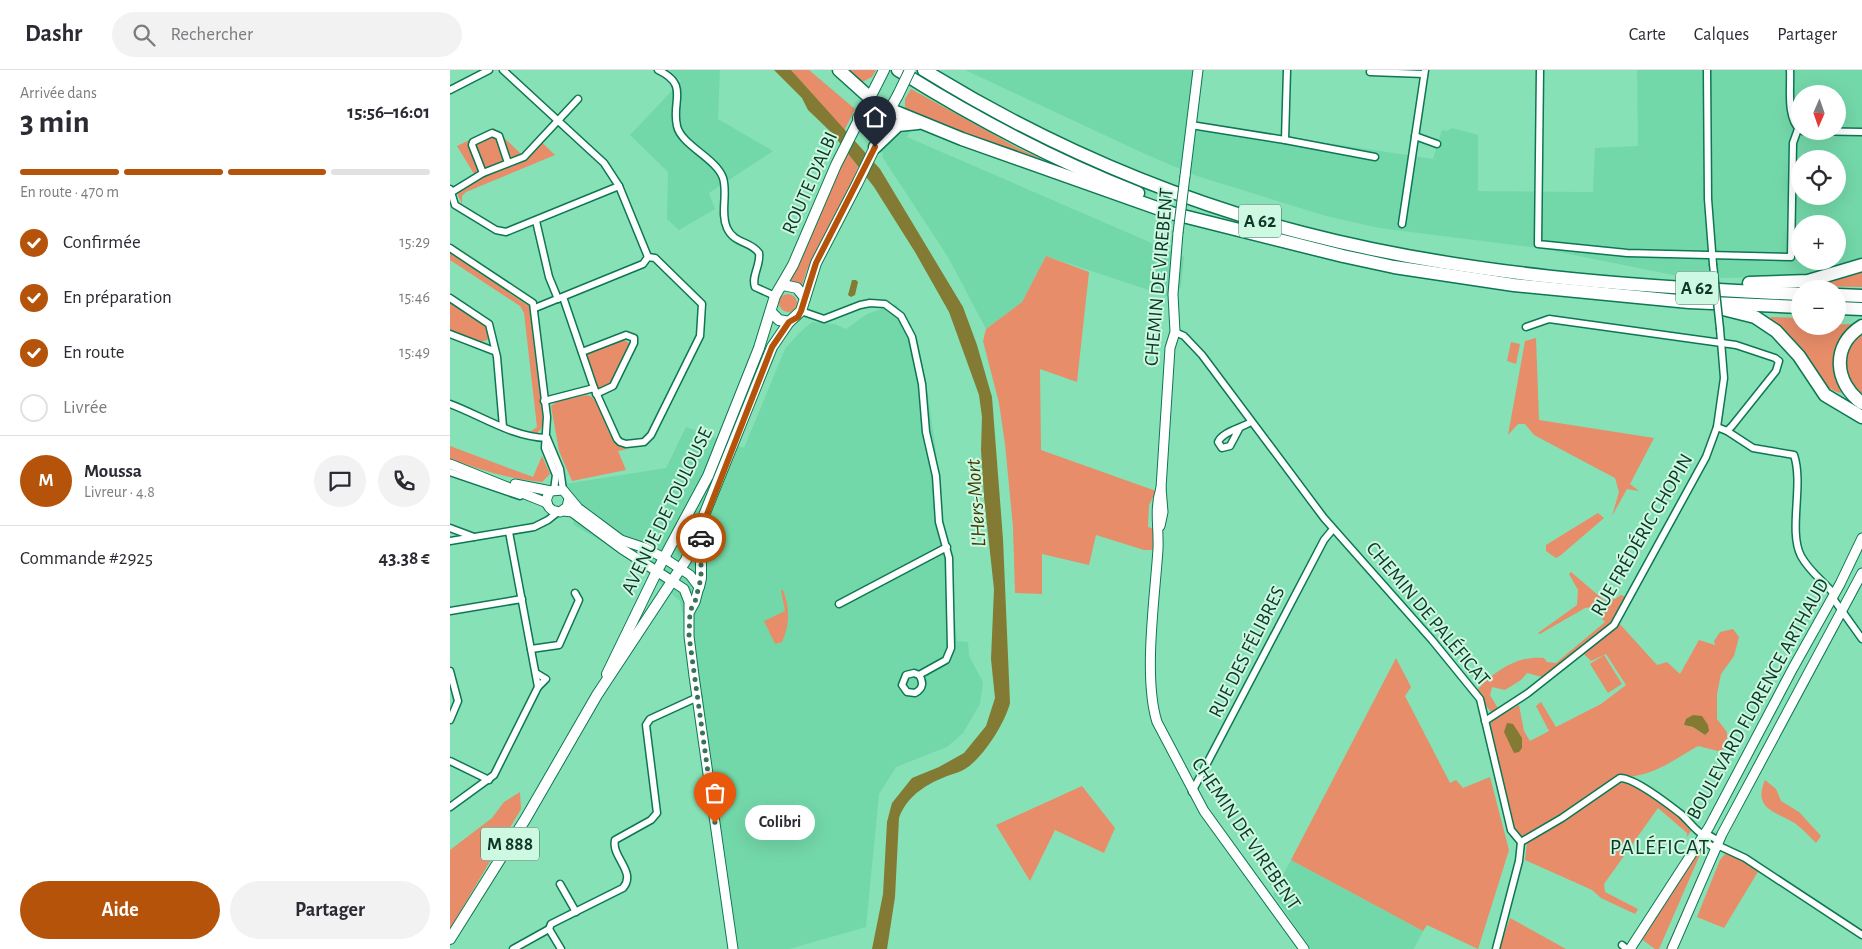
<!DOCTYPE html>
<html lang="fr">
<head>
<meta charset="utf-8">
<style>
  body { margin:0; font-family:"Alegreya Sans",sans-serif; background:#f2f2f3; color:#2b2b33; height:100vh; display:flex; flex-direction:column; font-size:19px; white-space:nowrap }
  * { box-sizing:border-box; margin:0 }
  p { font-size:16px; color:#7c7c81 }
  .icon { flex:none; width:28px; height:28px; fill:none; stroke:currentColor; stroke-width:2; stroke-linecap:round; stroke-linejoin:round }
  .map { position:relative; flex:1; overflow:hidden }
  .drawer { display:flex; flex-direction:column; background:#fff; width:450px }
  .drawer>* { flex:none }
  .needle { width:32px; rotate:182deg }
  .controls { position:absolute; left:1341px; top:15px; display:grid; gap:10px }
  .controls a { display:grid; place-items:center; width:55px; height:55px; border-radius:50%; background:#fff; box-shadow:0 5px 20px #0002; font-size:25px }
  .pin { position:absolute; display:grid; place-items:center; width:42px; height:42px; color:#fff; margin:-51px -21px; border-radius:50% 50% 50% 0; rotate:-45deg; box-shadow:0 0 5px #0007 }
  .pin .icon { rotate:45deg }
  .courier { position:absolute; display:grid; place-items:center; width:50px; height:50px; margin:-25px; border:4px solid #b45309; border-radius:50%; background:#fff; color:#222; box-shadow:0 1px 6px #0007 }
  .bubble { position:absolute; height:35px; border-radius:18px; background:#fff; box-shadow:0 5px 20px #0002; font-size:16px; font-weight:700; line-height:35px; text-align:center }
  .overview em { font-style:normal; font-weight:700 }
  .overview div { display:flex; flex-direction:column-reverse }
  .overview { display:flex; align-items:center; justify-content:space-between; height:85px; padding:0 20px }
  h1 { font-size:32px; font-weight:700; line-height:38px }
  .bar { display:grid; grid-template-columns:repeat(4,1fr); gap:8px 5px; align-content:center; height:60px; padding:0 20px }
  .bar i { height:6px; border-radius:4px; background:#e1e1e2 }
  .bar .selected { background:#b45309 }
  .bar p { grid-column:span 4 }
  .line { display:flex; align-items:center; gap:12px; padding:0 20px; border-top:1px solid #e1e1e2 }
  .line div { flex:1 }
  .round { display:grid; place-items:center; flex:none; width:52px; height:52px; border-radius:26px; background:#f2f2f3 }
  ol { padding:0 20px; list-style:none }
  li { display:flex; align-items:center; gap:15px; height:55px }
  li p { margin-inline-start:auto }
  li .icon { padding:5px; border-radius:50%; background:#b45309; color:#fff; stroke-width:4 }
  li:last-child { color:#7c7c81 }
  li i { width:28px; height:28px; border:2px solid #e1e1e2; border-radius:50% }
  .primary-button { display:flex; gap:10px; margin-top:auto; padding:10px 20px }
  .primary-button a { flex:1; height:58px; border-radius:30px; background:#b45309; color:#fff; font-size:20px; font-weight:700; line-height:58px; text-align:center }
  .primary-button a+a { background:#f2f2f3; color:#2b2b33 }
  header { display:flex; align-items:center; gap:30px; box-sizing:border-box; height:70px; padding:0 25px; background:#fff; border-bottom:1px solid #e1e1e2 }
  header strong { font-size:24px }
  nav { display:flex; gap:28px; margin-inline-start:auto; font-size:18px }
  .search { width:350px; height:45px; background:#f2f2f3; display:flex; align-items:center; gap:12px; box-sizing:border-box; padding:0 18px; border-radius:28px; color:#7c7c81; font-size:19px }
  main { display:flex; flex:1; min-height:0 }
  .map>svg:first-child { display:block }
  .built { fill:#73d8a9; fill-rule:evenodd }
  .green { fill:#e78d69; fill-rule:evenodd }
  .water { fill:#837a33 }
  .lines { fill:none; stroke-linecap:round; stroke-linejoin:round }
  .minor-casing { stroke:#0d7752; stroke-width:9 }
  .tertiary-casing { stroke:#0d7752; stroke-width:11 }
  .secondary-casing { stroke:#0d7752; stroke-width:11 }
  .primary-casing { stroke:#0d7752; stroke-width:12 }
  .motorway-casing { stroke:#0d7752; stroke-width:15 }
  .minor { stroke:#fff; stroke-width:6 }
  .tertiary { stroke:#fff; stroke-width:9 }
  .secondary { stroke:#fff; stroke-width:9 }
  .primary { stroke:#fff; stroke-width:10 }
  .motorway { stroke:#fff; stroke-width:12 }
  .minor-bridge-casing { stroke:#0d7752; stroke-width:9; stroke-linecap:butt }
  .tertiary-bridge-casing { stroke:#0d7752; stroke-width:11; stroke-linecap:butt }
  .primary-bridge-casing { stroke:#0d7752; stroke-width:12; stroke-linecap:butt }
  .minor-bridge { stroke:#fff; stroke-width:6 }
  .tertiary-bridge { stroke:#fff; stroke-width:9 }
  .primary-bridge { stroke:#fff; stroke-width:10 }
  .done { stroke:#397258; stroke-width:5; stroke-dasharray:0 9 }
  .route { stroke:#b45309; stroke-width:6 }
  .labels { text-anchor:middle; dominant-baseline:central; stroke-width:4; stroke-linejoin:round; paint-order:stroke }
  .shield { fill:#cdf8e1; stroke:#48705e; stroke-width:1 }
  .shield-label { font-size:19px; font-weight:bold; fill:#0f3626 }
  .street-label { font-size:20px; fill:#0f3626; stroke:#cdf8e1 }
  .water-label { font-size:21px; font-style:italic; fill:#423b00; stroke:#cdf8e1 }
  .quarter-label { font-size:22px; letter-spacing:1px; fill:#0f3626; stroke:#cdf8e1 }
</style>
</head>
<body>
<header>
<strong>Dashr</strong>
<div class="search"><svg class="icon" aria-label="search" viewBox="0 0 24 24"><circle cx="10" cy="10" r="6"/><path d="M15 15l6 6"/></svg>Rechercher</div>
<nav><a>Carte</a><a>Calques</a><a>Partager</a></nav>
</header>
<main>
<section class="drawer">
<div class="overview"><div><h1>3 min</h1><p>Arrivée dans</p></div><em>15:56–16:01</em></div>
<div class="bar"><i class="selected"></i><i class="selected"></i><i class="selected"></i><i></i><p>En route · 470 m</p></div>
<ol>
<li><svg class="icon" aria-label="check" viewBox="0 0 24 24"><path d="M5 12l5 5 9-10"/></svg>Confirmée<p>15:29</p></li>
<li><svg class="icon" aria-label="check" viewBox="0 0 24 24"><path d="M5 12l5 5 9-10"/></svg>En préparation<p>15:46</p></li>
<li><svg class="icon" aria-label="check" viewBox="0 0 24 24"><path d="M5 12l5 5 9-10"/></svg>En route<p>15:49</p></li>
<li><i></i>Livrée</li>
</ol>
<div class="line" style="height:90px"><b class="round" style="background:#b45309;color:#fff">M</b><div><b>Moussa</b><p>Livreur · 4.8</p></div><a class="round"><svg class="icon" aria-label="chat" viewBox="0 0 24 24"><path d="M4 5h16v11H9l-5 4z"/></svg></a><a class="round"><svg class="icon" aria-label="phone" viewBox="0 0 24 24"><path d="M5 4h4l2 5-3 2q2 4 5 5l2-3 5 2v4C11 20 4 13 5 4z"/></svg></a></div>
<div class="line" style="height:65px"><div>Commande #2925</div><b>43.38 €</b></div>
<div class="primary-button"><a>Aide</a><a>Partager</a></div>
</section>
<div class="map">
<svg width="1412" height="879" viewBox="0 0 1412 879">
  <rect width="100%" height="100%" fill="#87e1b6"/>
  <!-- built -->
  <g class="built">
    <polygon points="219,0 270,0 268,49 323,81 259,123 265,139 229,160 217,149 218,102 180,65 231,11"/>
    <path d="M515 0H753L746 53 983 89 992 60 997 61 1002 58 1028 65V121L1143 122 1145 78 1188 76 1187 0H1412V189L1352 206 1275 208 1223 205 1089 178 929 158 876 146 747 106 695 84ZM1350 24H1388V61H1350ZM1350 89H1388V126H1350ZM1350 154H1388V191H1350Z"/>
    <polygon points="456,58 460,62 457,67 734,187 731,217 717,226 596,186 572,232 536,259 498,187 433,88 430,73 445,61"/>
    <polygon points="446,234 460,253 476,311 491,417 492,450 500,481 507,571 518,572 519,586 533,612 530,634 513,663 497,677 446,697 429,724 416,857 339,879 280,879 253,652 230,531 183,490 124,455 115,414 216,398 236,357 294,378 335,279 348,264 362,252 385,254 396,259 417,244"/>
    <polygon points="841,790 973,861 964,879 861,879 823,824"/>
  </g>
  <!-- green -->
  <g class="green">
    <polygon points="341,0 359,0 405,39 394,61"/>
    <polygon points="399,0 426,0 422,7 412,12"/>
    <polygon points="461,19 566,77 610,98 607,99 455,41 455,29"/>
    <polygon points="422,33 434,42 427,56 414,46"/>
    <polygon points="44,58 71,84 87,68 105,85 16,122 12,126 12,134 4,116 24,104 7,76"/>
    <polygon points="397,82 408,97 403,111 357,200 352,215 340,211"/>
    <polygon points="0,183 79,236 93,351 91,359 87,363 80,362 87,357 74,243 70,236 0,190"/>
    <polygon points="596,186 639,202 627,312 590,299 591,380 706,421 699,435 698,457 704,459 703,480 694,480 646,465 639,495 592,484 592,524 565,523 563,457 555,374 549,333 533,271 536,259 572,232"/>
    <polygon points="1412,199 1412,217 1356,216"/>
    <circle cx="338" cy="233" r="9"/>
    <polygon points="0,231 37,256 39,267 37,270 30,272 0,261"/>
    <path d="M1321 247 1350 248V256L1402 254C1399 261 1392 266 1388 273 1377 294 1389 305 1392 323 1369 320 1360 290 1348 274 1340 265 1330 258 1320 251Z"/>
    <path d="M1412 263V326C1393 306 1388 282 1412 263Z"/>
    <polygon points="1086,268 1089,350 1204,368 1180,414 1189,421 1177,419 1162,446 1169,422 1165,408 1084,365 1075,354 1068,354 1058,365 1075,271"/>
    <polygon points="172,269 181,274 161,316 148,319 136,286 138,281"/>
    <polygon points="1061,272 1070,274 1066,294 1057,291"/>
    <path d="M137 325C157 330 151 372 177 379L168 381 176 400 122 411 109 381 101 336 108 331Z"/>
    <path d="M0 376 83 407 92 386 100 404 92 412C60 409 30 400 0 389Z"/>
    <polygon points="1148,443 1154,448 1111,485 1106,488 1096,481 1096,475"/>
    <path d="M1121 502 1155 531 1165 529 1171 525 1176 527 1165 549 1159 555 1092 607 1077 603 1071 610 1055 620 1042 617 1040 625 1049 640 1043 644 1032 631 1028 619C1045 601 1068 585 1094 588L1097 592 1106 593 1155 552 1142 537 1135 538 1090 564 1088 563 1127 535 1128 520 1119 504Z"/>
    <path d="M331 520H333C340 537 340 555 332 572L325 574 314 551 335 541Z"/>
    <path d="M1168 552 1207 595 1217 592 1230 604 1249 570 1265 575 1264 571 1270 562 1283 559 1289 567 1284 586 1271 604 1267 624V649L1277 662V678L1268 681 1248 676C1225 689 1198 710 1170 706 1139 727 1108 755 1071 766L1065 762 1038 652 1069 635 1074 661 1080 671 1099 661 1086 636 1091 632 1106 657 1151 634 1176 615 1156 584 1141 591 1132 582ZM1234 655H1258L1255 665 1243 657Z"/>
    <polygon points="1154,585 1172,614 1158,623 1140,594"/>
    <polygon points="946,588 961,617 955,626 1000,713 1006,710 1013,718 1040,707 1059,780 1028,879 977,855 973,861 841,790"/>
    <path d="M1315 710 1326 719 1331 731 1349 742 1371 766 1366 773C1359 766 1351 757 1343 752 1323 741 1303 738 1315 710Z"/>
    <polygon points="1179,711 1232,749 1241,761 1237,767 1237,763 1208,738 1154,814 1155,822 1188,839 1185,844 1151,828 1142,820 1075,790 1077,773 1167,714"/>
    <polygon points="632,716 665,758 654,783 605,760 580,811 546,755"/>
    <polygon points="70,722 71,739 0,859 0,780 42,748 54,732"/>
    <polygon points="1249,777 1252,780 1209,879 1205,879 1190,868"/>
    <polygon points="1258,783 1261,785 1220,879 1216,879"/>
    <polygon points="1275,784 1293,789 1309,800 1274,858 1247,847 1270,790"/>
    <polygon points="1060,848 1116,879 1049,879"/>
  </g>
  <!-- water -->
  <g class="water">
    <path d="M324 0H341L430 99 513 237 527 275 542 327 553 469 560 633C555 653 533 688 515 699 510 702 505 703 500 705 478 713 457 725 449 748L445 827 437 879H422L433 824 437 752 442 733 462 708 489 697 514 683 536 656 545 628 541 589 544 519 534 427 531 380 532 347 529 325 499 242 465 182 424 117 382 63 358 40 352 28Z"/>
    <polygon points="402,210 406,210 408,212 405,225 401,227 398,225"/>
    <polygon points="1243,645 1252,646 1258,655 1259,661 1255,665 1243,657 1234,655 1236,649"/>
    <polygon points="1057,653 1063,654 1072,668 1072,678 1069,682 1064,683 1054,662"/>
  </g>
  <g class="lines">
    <!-- minor casing -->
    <g class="minor-casing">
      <g id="minor">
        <polyline points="53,0 154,93 169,116 198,187"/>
        <path d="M208 0C240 15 221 31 227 56 231 75 266 88 273 108 278 124 270 143 277 158 284 174 301 171 309 183 311 195 301 206 305 217L325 226"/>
        <polyline points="1090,0 1088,174 1177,183 1341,187 1343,73 1348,59"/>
        <polyline points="1257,0 1258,129 1263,194"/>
        <path d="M1340 0C1341 18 1336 47 1350 60"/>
        <polyline points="920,2 974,4"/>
        <polyline points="0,20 39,0"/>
        <polyline points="419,27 441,40"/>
        <polyline points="741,55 835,70 925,87"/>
        <polyline points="1353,61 1412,62"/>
        <polyline points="965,66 987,74"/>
        <polyline points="835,70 837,0"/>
        <polyline points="33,103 22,75 23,72 42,63 49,66 58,93"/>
        <polyline points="0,119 5,135 46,160 56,162 169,116"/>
        <polyline points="2,122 33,103 74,87 128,29"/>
        <polyline points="86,151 99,207 108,229"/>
        <polyline points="952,154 975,0"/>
        <polyline points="0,178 83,233 97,347 95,378 106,405 104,420"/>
        <polyline points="113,227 144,318"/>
        <polyline points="0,228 39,254 47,287 53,357"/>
        <polyline points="85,238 193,194 198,187 205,188 252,234 250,266 201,365 194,372 176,374 170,372 167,369 144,318 94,331"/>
        <path d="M351 241 374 249 410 235 420 233 435 234 451 246 462 267 472 314 476 362 486 406 489 452 499 488 501 578 496 590 469 605 464 603 456 605 452 615 457 622 465 623C473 619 474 612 469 605"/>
        <polyline points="1076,257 1099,249 1286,275 1325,288 1329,291 1326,301 1282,356 1277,361 1267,357"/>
        <polyline points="725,262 734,266 752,285 874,448 982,570 1030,629 1061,760 1071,772"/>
        <polyline points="0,264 44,281"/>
        <polyline points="132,282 176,265 184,268 184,273 163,316 146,324"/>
        <path d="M0 334C32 346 62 367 97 368"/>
        <path d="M789 359 780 376 772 378 768 372C772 362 791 358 801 352"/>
        <path d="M1277 361 1303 378 1344 385C1354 415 1338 461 1351 486 1359 501 1373 511 1384 524"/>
        <polyline points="97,368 110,399 113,420"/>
        <polyline points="0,402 70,426"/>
        <polyline points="0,458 24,467"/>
        <polyline points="0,471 84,457 98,450 108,442"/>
        <polyline points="1382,527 1412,569"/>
        <polyline points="389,534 497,477"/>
        <polyline points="0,541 72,529"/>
        <polyline points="81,579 109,575 129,530 125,523"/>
        <polyline points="0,601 8,631 0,650"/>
        <polyline points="86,603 96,609 88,617"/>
        <polyline points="1035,651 1078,623 1164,555 1256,387 1267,357 1274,308 1270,259"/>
        <polyline points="0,691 39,710"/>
        <polyline points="742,722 874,470 883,459"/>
        <polyline points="0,737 44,705 88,617 59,462"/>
        <polyline points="1255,763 1269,771"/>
        <polyline points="1251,769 1266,779"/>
        <path d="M1071 772 1112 748 1170 708C1185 708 1218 734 1231 744 1239 751 1244 759 1253 765"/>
        <polyline points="1267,775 1295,788 1412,865"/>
        <polyline points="110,814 126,842"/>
        <path d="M99 859 101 854 173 818C187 802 161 787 165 770L201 750 207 743 196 655 200 649 248 627"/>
        <polyline points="1172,875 1177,879"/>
        <polyline points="63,879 99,859 111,879"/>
        <polyline points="1046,879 1069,791 1071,772"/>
      </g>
    </g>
    <!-- tertiary casing -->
    <g class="tertiary-casing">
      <g id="tertiary">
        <polyline points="735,106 748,0"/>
        <polyline points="0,394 97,433"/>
        <polyline points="65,414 101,421"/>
        <path d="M711 418C704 439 709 457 708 479 705 527 693 607 707 652L754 741 854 879"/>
        <path d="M119 428 117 437 110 442 102 440C95 435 95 427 101 421L113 420 128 438 171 470 195 478 214 488"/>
        <polyline points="113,441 122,442 172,479 222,511"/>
        <polyline points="710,456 713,442 711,418 720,278 725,262 723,224 728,163"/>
        <polyline points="1180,879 1259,757 1343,598 1390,514 1412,468"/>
        <polyline points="1222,879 1272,764 1412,503"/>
      </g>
    </g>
    <!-- secondary casing -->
    <g class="secondary-casing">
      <g id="secondary">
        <polyline points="214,488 240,505 249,517 245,532 240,541"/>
        <polyline points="222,511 234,519 239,532 239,566 244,606 283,879"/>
      </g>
    </g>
    <!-- primary casing -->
    <g class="primary-casing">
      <g id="primary">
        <polyline points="408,48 420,54 428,65"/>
        <polyline points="333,215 347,218 355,228"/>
        <polyline points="321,242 329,250 339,252 351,241 366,193 407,114 425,77 433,52 448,25"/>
        <polyline points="249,517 251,508 251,467 253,461"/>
        <polyline points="157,604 207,501 258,406 309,278 325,226 343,195 386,95 434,0"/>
        <polyline points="0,869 76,748 147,625 236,490 322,277 339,252"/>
      </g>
    </g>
    <!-- motorway casing -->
    <g class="motorway-casing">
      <g id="motorway">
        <polyline points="389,0 419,27"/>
        <path d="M448 0C524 48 604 90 688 123"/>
        <path d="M474 0C592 73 719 128 853 163 1014 205 1184 217 1350 224"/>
        <polyline points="441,40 512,69 721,143 893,186 944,197 1064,215 1239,232 1350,237"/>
        <polyline points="425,77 448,55 468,53"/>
        <polyline points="1299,213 1358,211 1412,195"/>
        <polyline points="1388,225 1412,226"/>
        <polyline points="1388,238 1412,239"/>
        <polyline points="1273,239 1305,247 1326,261 1349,286 1375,325 1412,347"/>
        <path d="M1412 256C1381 275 1384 313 1412 333"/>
      </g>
    </g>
    <!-- minor -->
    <use href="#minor" class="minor"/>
    <!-- tertiary -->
    <use href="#tertiary" class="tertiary"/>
    <!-- secondary -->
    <use href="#secondary" class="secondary"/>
    <!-- primary -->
    <use href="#primary" class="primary"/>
    <!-- motorway -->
    <use href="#motorway" class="motorway"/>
    <!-- minor-bridge casing -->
    <g class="minor-bridge-casing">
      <polyline id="minor-bridge" points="1263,194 1270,259"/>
    </g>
    <!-- tertiary-bridge casing -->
    <g class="tertiary-bridge-casing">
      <polyline id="tertiary-bridge" points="728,163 735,106"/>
    </g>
    <!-- primary-bridge casing -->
    <g class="primary-bridge-casing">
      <polyline id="primary-bridge" points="448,25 460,0"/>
    </g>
    <!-- minor-bridge -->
    <use href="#minor-bridge" class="minor-bridge"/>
    <!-- tertiary-bridge -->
    <use href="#tertiary-bridge" class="tertiary-bridge"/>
    <!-- primary-bridge -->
    <use href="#primary-bridge" class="primary-bridge"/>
  </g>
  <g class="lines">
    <!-- done -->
    <polyline class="done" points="251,468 251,508 245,532 240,541 239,566 265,753"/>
    <!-- route -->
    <polyline class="route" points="251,468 255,455 254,452 322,277 339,252 348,247 351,241 366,193 425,77"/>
  </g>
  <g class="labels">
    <!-- shield labels -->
    <g class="shield">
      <rect x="789" y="134.5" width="42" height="33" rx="4"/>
      <rect x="1226" y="201.5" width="42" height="33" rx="4"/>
      <rect x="31" y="757.5" width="58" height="33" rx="4"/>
    </g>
    <g class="shield-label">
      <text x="810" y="151">A 62</text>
      <text x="1247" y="218">A 62</text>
      <text x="60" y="774">M 888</text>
    </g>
    <!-- street labels -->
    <g class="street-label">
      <text transform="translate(360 113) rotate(-66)">ROUTE D'ALBI</text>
      <text transform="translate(709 207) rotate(-85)">CHEMIN DE VIREBENT</text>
      <text transform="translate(217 441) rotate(-64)">AVENUE DE TOULOUSE</text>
      <text transform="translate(1192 465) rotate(-60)">RUE FRÉDÉRIC CHOPIN</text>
      <text transform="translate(978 544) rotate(50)">CHEMIN DE PALÉFICAT</text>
      <text transform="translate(797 582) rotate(-63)">RUE DES FÉLIBRES</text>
      <text transform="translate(1308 629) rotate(-61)">BOULEVARD FLORENCE ARTHAUD</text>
      <text transform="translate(796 764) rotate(56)">CHEMIN DE VIREBENT</text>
    </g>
    <!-- water labels -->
    <g class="water-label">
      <text transform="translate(526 433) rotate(-94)">L'Hers-Mort</text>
    </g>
    <!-- quarter labels -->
    <g class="quarter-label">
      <text x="1210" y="777">PALÉFICAT</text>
    </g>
  </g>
</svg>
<div class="controls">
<a><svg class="needle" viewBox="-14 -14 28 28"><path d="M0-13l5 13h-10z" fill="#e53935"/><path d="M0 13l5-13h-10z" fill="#7c7c81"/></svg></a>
<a><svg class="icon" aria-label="locate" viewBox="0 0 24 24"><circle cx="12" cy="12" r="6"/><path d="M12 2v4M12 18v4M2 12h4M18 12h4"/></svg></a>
<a>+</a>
<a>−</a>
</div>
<div class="pin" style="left:265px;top:753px;background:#ea580c"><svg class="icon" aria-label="bag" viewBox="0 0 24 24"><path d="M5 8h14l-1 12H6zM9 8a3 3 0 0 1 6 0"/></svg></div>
<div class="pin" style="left:425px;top:77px;background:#1f2937"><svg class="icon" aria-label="home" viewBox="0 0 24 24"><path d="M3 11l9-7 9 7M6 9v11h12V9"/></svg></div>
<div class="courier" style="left:251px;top:468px"><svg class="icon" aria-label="car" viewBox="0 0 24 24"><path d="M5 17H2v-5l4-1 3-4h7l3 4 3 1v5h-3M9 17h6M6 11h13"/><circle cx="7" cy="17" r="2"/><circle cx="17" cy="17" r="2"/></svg></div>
<div class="bubble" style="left:295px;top:735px;width:70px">Colibri</div>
</div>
</main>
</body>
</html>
